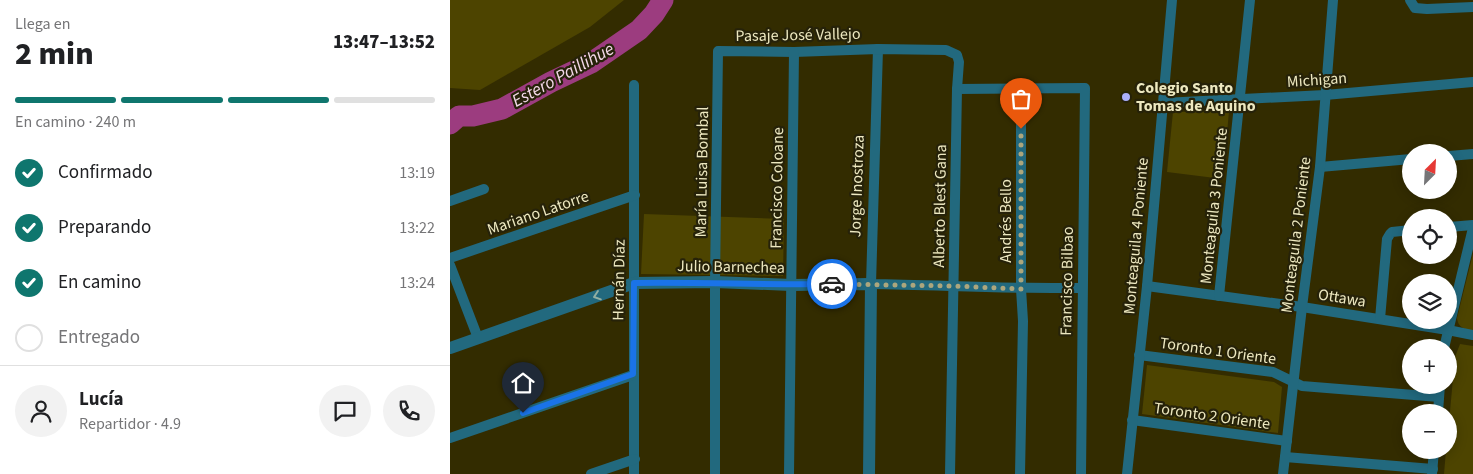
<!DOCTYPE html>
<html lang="es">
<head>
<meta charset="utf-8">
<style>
  body { margin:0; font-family:"Source Sans 3",sans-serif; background:#f2f2f2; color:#202124; height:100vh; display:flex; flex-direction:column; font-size:19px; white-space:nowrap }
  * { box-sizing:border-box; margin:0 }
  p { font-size:16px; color:#757577 }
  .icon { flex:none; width:28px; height:28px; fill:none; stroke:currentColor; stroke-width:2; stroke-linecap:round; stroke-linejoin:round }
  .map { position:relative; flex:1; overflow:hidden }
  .side { display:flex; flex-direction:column; background:#fff; width:450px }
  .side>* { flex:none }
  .needle { width:32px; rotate:24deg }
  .fabs { position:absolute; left:952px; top:144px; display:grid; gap:10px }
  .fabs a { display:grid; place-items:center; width:55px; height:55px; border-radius:50%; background:#fff; box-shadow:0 2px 12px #0003; font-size:25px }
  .pin { position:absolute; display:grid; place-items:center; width:42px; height:42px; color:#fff; margin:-51px -21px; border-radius:50% 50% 50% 0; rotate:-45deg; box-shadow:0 0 5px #0007 }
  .pin .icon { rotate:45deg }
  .courier { position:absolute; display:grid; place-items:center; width:50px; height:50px; margin:-25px; border:4px solid #1a73e8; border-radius:50%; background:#fff; color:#222; box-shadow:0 1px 6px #0007 }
  .summary em { font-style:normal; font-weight:800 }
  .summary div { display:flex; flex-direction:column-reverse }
  .summary { display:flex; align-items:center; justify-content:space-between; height:85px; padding:0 15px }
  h1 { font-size:32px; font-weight:800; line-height:38px }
  .bar { display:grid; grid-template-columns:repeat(4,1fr); gap:8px 5px; align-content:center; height:60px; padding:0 15px }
  .bar i { height:6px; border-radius:4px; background:#e0e0e0 }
  .bar .selected { background:#0f766e }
  .bar p { grid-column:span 4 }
  .line { display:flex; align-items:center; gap:12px; padding:0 15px; border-top:1px solid #e0e0e0 }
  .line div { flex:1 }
  .round { display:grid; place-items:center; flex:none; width:52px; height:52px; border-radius:26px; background:#f2f2f2 }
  ol { padding:0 15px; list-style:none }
  li { display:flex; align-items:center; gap:15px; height:55px }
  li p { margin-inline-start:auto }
  li .icon { padding:5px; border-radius:50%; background:#0f766e; color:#fff; stroke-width:4 }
  li:last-child { color:#757577 }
  li i { width:28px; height:28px; border:2px solid #e0e0e0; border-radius:50% }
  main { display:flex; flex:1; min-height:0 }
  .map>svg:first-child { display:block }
  .green { fill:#4d4400 }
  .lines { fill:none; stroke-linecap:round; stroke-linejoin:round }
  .river { stroke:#9c3c7f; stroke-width:21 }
  .minor { stroke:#22697e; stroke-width:10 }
  .tertiary { stroke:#22697e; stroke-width:12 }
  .oneway { stroke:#92afa2 }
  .done { stroke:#aca67d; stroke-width:5; stroke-dasharray:0 9 }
  .route { stroke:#1a73e8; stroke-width:6 }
  .poi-dot { fill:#abaffb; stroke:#262209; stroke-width:2 }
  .labels { text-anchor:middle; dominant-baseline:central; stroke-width:4.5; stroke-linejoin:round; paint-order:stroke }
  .street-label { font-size:16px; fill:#ede8c0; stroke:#262209 }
  .poi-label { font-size:16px; font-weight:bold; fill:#ede8c0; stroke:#262209; text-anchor:start }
  .water-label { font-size:18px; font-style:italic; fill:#f3d8e8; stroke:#262209 }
</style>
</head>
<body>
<main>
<section class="side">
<div class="summary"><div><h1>2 min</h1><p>Llega en</p></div><em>13:47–13:52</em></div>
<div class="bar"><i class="selected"></i><i class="selected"></i><i class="selected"></i><i></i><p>En camino · 240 m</p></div>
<ol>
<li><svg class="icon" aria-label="check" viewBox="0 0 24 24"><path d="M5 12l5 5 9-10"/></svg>Confirmado<p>13:19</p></li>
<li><svg class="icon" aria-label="check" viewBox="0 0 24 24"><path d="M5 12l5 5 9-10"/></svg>Preparando<p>13:22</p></li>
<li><svg class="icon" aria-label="check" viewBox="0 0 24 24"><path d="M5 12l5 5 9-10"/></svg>En camino<p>13:24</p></li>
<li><i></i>Entregado</li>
</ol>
<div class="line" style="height:90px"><a class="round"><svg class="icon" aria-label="person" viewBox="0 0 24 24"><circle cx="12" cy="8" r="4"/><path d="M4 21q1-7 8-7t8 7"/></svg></a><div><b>Lucía</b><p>Repartidor · 4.9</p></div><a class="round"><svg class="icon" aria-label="chat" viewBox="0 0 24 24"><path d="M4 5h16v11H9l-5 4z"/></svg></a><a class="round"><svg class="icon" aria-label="phone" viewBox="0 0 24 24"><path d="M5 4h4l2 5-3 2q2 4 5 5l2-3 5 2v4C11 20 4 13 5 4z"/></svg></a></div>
</section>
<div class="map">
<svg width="1023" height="474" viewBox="0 0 1023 474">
  <rect width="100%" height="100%" fill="#332c00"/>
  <!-- green -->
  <g class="green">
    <polygon points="0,0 174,0 140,27 30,90 0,88"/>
    <polygon points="779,111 773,179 717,172 723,112"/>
    <polygon points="194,214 334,219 333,276 191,274"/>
    <path d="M1023 254V331C1015 329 1008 328 1007 318Z"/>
    <polygon points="1010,344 1023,346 1023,474 994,474 996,450 999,450 999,422 1005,357"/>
    <polygon points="697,365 824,382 832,387 828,433 692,414"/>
  </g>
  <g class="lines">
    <!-- river -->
    <polyline class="river" points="0,124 9,116 23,116 52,109 101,82 141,63 189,30 204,14 213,0"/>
    <!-- minor -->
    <g class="minor">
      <polyline points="960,0 965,8 977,9 1023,7"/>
      <path d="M428 49 421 284C491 285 561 289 632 288"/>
      <polyline points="184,85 184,474"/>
      <polyline points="507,89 635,88 631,474"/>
      <polyline points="713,103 875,95 1023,82"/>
      <polyline points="999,156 1023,154"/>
      <polyline points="870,167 961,159"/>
      <polyline points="0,201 34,189"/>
      <polyline points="999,227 1023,225"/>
      <polyline points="0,258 185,195"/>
      <polyline points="0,265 28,338"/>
      <polyline points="697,286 852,307 998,330 1023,335"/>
      <polyline points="769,296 800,0"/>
      <polyline points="930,319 937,239 940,234 942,232 961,230"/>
      <polyline points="994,348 1023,228"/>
      <polyline points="689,355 823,372 852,386 989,397"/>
      <polyline points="988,412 990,385"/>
      <polyline points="682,420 837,441"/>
      <polyline points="0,438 183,375"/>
      <polyline points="835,457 983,469"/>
      <polyline points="141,474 185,459"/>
      <polyline points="265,474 265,282 268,51 344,52 428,49 496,50 507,55 509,62 507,89 500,474"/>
      <polyline points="339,474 344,52"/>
      <polyline points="570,474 573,321 571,289 571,89"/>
      <polyline points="677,474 697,286 722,0"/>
      <polyline points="833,474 852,307 870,167 883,0"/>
      <polyline points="982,474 984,450"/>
    </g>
    <!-- tertiary -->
    <polyline class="tertiary" points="0,348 184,283 265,282 341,285 421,284 419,474"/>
  </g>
  <!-- one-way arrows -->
  <defs><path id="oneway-chevron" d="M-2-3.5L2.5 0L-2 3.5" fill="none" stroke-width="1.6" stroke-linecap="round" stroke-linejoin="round" transform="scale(1.25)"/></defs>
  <use class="oneway" href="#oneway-chevron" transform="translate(147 296) rotate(161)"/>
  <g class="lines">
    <!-- done -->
    <polyline class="done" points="382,284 504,286 571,289 571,129"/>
    <!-- route -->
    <path class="route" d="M73 413 183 374 184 283C250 282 316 285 382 284"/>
  </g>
  <!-- markers -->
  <circle class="poi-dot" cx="676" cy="97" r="5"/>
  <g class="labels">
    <!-- street labels -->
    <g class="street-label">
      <text transform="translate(348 35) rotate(-1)">Pasaje José Vallejo</text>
      <text transform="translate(867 80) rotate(-4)">Michigan</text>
      <text transform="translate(252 172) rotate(-89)">María Luisa Bombal</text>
      <text transform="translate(407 186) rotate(-88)">Jorge Inostroza</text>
      <text transform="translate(327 188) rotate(-89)">Francisco Coloane</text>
      <text transform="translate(490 206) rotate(-89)">Alberto Blest Gana</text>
      <text transform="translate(764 206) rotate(-84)">Monteaguila 3 Poniente</text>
      <text transform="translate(88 213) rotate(-19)">Mariano Latorre</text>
      <text transform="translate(556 221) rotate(-90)">Andrés Bello</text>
      <text transform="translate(846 235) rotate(-83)">Monteaguila 2 Poniente</text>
      <text transform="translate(686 236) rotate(-85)">Monteaguila 4 Poniente</text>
      <text transform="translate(281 267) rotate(1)">Julio Barnechea</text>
      <text transform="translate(169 280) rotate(-89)">Hernán Díaz</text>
      <text transform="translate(617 281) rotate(-89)">Francisco Bilbao</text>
      <text transform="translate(892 298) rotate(9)">Ottawa</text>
      <text transform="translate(768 351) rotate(8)">Toronto 1 Oriente</text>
      <text transform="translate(762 416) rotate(8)">Toronto 2 Oriente</text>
    </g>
    <!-- poi labels -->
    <g class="poi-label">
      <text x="686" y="88">Colegio Santo<tspan x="686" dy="18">Tomas de Aquino</tspan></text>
    </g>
    <!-- water labels -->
    <g class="water-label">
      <text transform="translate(113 75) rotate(-29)">Estero Paillihue</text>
    </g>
  </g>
</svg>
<div class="fabs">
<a><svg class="needle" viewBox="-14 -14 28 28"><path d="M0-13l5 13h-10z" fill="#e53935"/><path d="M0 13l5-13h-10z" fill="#757577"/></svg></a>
<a><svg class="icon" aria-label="locate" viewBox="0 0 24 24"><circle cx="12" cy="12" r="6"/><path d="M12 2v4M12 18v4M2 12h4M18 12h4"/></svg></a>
<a><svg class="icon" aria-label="layers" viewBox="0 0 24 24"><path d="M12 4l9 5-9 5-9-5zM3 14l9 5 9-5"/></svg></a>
<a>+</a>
<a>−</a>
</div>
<div class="pin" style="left:571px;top:129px;background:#ea580c"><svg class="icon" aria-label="bag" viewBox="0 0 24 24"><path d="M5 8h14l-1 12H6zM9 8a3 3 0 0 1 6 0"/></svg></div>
<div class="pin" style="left:73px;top:413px;background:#1f2937"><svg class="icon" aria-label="home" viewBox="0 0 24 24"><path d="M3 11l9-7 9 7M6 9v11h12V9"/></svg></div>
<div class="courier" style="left:382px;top:284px"><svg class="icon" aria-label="car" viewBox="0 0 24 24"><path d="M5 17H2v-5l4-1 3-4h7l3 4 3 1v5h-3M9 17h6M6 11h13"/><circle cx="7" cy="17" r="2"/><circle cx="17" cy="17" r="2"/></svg></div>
</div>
</main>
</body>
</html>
